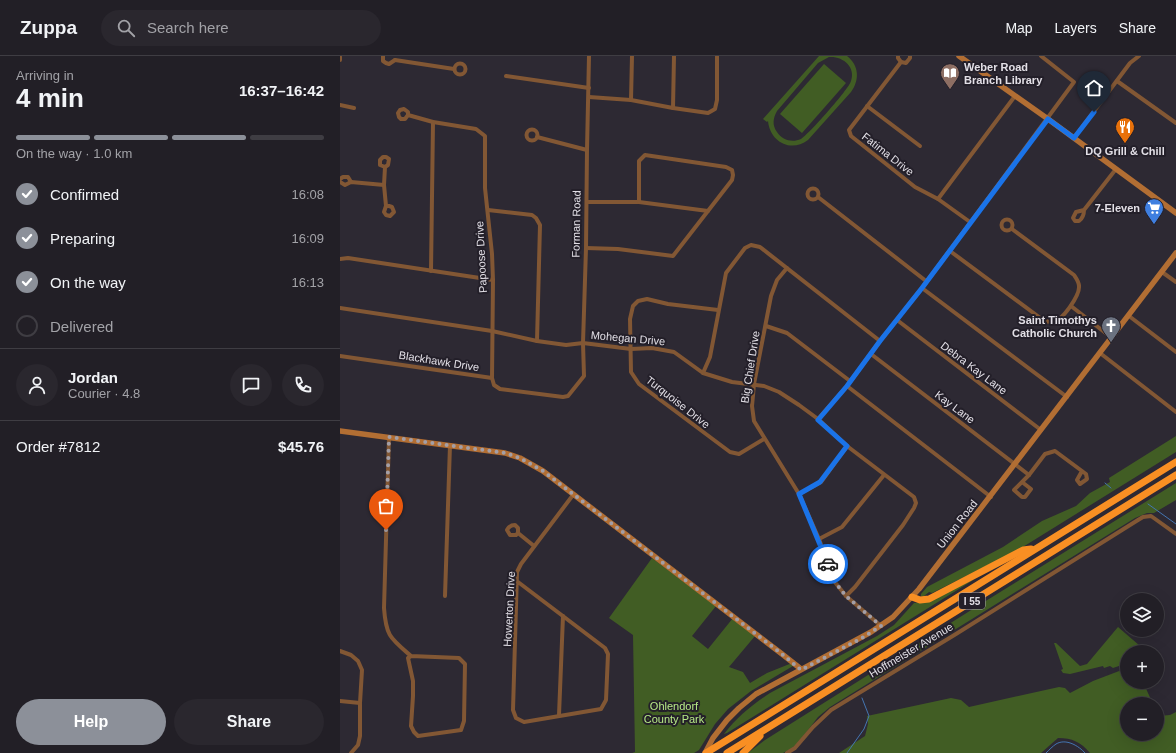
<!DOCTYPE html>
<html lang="en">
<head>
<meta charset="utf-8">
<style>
  body { margin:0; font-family:Helvetica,sans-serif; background:#2a272e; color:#f1f3f6; height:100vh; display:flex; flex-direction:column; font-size:15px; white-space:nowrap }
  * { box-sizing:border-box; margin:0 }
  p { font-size:13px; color:#a2a2a7 }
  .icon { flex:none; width:22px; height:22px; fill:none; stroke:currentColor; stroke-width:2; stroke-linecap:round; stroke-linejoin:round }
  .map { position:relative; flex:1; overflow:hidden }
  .sheet { display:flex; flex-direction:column; background:#221f26; width:340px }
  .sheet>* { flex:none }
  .controls { position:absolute; left:780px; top:537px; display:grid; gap:8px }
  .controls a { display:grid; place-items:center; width:44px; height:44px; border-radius:50%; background:#221f26; box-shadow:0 4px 16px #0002,0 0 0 1px #3f3d43; font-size:20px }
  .pin { position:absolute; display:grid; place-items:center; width:34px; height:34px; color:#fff; margin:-41px -17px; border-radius:50% 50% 50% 0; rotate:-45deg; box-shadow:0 0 4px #0007 }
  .pin .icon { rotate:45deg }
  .courier { position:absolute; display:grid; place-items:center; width:40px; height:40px; margin:-20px; border:3px solid #1a73e8; border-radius:50%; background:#fff; color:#222; box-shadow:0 1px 5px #0007 }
  .overview em { font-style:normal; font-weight:800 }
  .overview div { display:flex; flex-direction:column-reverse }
  .overview { display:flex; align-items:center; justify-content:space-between; height:68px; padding:0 16px }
  h1 { font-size:26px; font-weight:800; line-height:30px }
  .bar { display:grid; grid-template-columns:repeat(4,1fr); gap:6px 4px; align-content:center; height:48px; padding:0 16px }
  .bar i { height:5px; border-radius:3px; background:#3f3d43 }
  .bar .active { background:#8c9099 }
  .bar p { grid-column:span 4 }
  .line { display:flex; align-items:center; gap:10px; padding:0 16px; border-top:1px solid #3f3d43 }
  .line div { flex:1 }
  .round { display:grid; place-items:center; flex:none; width:42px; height:42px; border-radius:21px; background:#2a272e }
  ol { padding:0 16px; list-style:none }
  li { display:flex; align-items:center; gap:12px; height:44px }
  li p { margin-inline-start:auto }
  li .icon { padding:4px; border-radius:50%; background:#8c9099; color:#fff; stroke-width:4 }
  li:last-child { color:#a2a2a7 }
  li i { width:22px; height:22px; border:2px solid #3f3d43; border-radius:50% }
  .button { display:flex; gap:8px; margin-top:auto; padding:8px 16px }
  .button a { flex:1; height:46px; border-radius:24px; background:#8c9099; color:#fff; font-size:16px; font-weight:800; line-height:46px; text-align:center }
  .button a+a { background:#2a272e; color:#f1f3f6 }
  header { display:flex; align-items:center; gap:24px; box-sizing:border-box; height:56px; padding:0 20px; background:#221f26; border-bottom:1px solid #3f3d43 }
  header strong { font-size:19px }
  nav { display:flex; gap:22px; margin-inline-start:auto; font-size:14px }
  .search { width:280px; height:36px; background:#2a272e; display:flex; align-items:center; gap:10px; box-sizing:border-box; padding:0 14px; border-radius:22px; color:#a2a2a7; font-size:15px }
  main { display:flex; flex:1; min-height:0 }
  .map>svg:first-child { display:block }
  .green { fill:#415d24; fill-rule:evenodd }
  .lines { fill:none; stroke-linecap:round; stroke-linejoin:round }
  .stream { stroke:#4475b1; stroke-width:1 }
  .street { stroke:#825734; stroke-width:4 }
  .secondary { stroke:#b26e33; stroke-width:5.5 }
  .highway { stroke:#f98f23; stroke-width:7 }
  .done { stroke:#a39fa7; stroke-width:4; stroke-dasharray:0 7.2 }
  .route { stroke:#1a73e8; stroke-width:5 }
  .labels { text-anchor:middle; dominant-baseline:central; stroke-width:4; stroke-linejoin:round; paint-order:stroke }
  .shield { fill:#231f29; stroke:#a9a5ad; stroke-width:1 }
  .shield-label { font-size:10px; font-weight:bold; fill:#e2dfe6 }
  .poi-label { font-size:11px; font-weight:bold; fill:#e2dfe6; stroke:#231f29; text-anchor:end }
  .street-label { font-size:11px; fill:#e2dfe6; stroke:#231f29 }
  .park-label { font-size:11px; fill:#b7ea87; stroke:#231f29 }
</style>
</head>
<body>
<header>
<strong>Zuppa</strong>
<div class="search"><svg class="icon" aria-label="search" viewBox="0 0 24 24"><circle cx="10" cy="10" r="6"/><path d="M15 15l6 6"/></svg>Search here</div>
<nav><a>Map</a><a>Layers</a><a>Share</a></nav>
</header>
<main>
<section class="sheet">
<div class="overview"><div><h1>4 min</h1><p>Arriving in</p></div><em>16:37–16:42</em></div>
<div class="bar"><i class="active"></i><i class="active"></i><i class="active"></i><i></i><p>On the way · 1.0 km</p></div>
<ol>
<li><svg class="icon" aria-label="check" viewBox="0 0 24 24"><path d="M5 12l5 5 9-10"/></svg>Confirmed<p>16:08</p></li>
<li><svg class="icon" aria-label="check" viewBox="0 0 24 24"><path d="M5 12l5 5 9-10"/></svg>Preparing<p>16:09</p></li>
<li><svg class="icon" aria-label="check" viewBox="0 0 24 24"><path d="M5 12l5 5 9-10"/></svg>On the way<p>16:13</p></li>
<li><i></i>Delivered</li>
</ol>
<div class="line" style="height:72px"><a class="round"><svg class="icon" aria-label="person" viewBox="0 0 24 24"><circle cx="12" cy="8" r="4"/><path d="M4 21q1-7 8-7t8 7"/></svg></a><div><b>Jordan</b><p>Courier · 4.8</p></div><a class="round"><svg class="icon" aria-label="chat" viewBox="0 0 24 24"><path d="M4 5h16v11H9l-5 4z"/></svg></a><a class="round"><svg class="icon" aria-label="phone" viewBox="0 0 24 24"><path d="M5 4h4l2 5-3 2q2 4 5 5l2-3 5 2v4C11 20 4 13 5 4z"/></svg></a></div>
<div class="line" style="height:52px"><div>Order #7812</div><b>$45.76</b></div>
<div class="button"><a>Help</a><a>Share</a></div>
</section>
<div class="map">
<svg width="836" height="697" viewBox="0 0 836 697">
  <rect width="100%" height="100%" fill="#2d2933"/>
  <!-- green -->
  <g class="green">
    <path d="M479 0H507C519 9 520 24 511 36L468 84C451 97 430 86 428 65L427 66 423 63ZM489 1C503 0 516 11 511 25 509 33 468 79 461 83 452 87 442 84 437 76 432 69 433 62 437 55L478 7Z"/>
    <polygon points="484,8 506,27 462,77 440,58"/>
    <polygon points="836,380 836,396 678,494 592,537 589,536 584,540 581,540 581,538 587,531 663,491 702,465 736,450 750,437 770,426 769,422"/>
    <polygon points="836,427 836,444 814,457 807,457 795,462 490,651 478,661 458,687 451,693 443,697 408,697 425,684 636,551"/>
    <polygon points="312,502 376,550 352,580 368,593 393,562 415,580 389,611 403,616 410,627 427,617 452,607 453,610 411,635 388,653 375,668 359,694 354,697 292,697 295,696 293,579 269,562"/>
    <path d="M635 523 387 677 384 678C397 661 412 649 430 637L537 580 554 569 574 547 587 546Z"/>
    <polygon points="778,571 807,596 787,596 787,610 785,608 773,612 770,610 764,612 763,610 730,618 723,617 721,614 723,613 714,587 716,587 740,610 747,608"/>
    <path d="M787 612V626H803L813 648H787V678H817V656L819 660 830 659 836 656V697H750C741 686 732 682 718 682L701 697H499L525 680 528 668 527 660 611 642 621 644 629 651 719 631 725 632 730 637 753 625Z"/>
  </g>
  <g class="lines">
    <!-- stream -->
    <g class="stream">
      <polyline points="765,427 771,432"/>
      <polyline points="808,448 836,468"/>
      <polyline points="507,697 524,673 529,660 522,642"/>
      <path d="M706 697C709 694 713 690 716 688 726 682 739 690 745 697"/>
    </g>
    <!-- street -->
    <g class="street">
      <polyline points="43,0 43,5 46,7 49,8 55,4"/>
      <polyline points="558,0 558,2 561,6"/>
      <polyline points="570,0 570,2 566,7 561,6 509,74 511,80 575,131 598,143 630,166"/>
      <polyline points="0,1 0,4"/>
      <polyline points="55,4 114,13"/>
      <circle cx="120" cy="13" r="5.5"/>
      <polyline points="166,20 249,32"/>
      <polyline points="777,25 836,67"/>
      <polyline points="249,41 291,44 333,52 368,57 375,53 377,44 377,0"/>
      <polyline points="291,44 292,0"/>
      <polyline points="0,49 14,52"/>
      <polyline points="527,50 580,90"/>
      <polyline points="333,52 334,0"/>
      <polyline points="68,59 65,63 61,63 59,61 58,57 60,54 64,53 68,56 68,59 93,66 136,73 145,80 145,132 152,198 153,224 152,322"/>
      <circle cx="192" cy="79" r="5.5"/>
      <polyline points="197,81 247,94"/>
      <polyline points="734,82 790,7 799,0"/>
      <polyline points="45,111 40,109 40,104 43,101 46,101 49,103 48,109 45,111 44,129 46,150 44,156 46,159 50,160 54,156 52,151 49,150 46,150"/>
      <polyline points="0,123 3,121 8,121 11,126"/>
      <polyline points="0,126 5,129 11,126 44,129"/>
      <circle cx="473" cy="138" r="5.5"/>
      <polyline points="478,141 586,225"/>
      <polyline points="598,143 675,40"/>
      <polyline points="247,146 299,146 368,155"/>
      <polyline points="148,154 192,159 196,162 200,169 197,285"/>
      <path d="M744 154C744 159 743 162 739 165H735L733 162 736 156 744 154 776 113"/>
      <circle cx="667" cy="169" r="5.5"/>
      <polyline points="246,192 278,193 333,200 392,124 393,119 392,114 386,111 305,99 299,105 299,146"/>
      <path d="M610 195 703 264C705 265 709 266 712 266 722 266 740 239 739 230 739 226 736 222 734 219L672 173"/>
      <polyline points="0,203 8,202 153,224"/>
      <polyline points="447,212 437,224 431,240 414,328 412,350 414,365 459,438 479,483 494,525 506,540 541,570"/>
      <polyline points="91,215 93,66"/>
      <polyline points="822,216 836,226"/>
      <polyline points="582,232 727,341"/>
      <polyline points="731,250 772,282"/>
      <polyline points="0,252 152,275 197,285 226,289 243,287 291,293 312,292 334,296 363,317 392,326 424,330 439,336 459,349 478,363 507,390 574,441 576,447 574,452 563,469 515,531 506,540"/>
      <polyline points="378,254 328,248 307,243 298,245 293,250 290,263 291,316 299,328 390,396 399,398 424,383"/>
      <polyline points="789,260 836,296"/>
      <polyline points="557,264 701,374"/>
      <polyline points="426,270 447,277 510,325"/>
      <polyline points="760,297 836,356"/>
      <polyline points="531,298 689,419"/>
      <polyline points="0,300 152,322 154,329 160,333 223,341 228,340 244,320 243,287 246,192 247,94 249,0"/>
      <polyline points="363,317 370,301 386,217 405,192 411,189 420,191 540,285"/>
      <polyline points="507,330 651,441"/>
      <polyline points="478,363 507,330 540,285 582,232 734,26 701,0"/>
      <path d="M49 381 44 552C46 580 50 582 71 600L68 602 73 625V640L71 670 74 676 78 680 121 674 124 665 125 608 119 602 71 600"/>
      <polyline points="682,426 691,433 685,441 682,441 674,434 689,419 705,398 715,395 746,418 747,423 740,428 737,424 742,415"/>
      <polyline points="459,438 481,426 507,390"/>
      <path d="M178 477 176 479H170L167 474C169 470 171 469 175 469L178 472V477L194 490"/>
      <polyline points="479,483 502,471 544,419"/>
      <polyline points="178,526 265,592 268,598 266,644 261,653 184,666 176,662 173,654 177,516 181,508 233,439"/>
      <polyline points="105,540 110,389"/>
      <polyline points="0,595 11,599 18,605 22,614 20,647 20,680 18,689 11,697"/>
      <polyline points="0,645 20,647"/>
      <polyline points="219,659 223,560"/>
      <polyline points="447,697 455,692 473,671 491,654 616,578 798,464 803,461 811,460 836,478"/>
    </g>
    <!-- secondary -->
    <g class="secondary">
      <polyline points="619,0 708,63 836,157"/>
      <polyline points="0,375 165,397 180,402 203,415 442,598 461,613"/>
      <polyline points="365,697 373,682 387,664 399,652 416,638 429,631 531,576 553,561 579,533 836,197"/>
    </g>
    <!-- highway -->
    <g class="highway">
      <polyline points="572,541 580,544 589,543 683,494 691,493"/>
      <polyline points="366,697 836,406"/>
      <polyline points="387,697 836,419"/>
      <polyline points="403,697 420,680"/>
    </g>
  </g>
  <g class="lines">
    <!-- done -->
    <polyline class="done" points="46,474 49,381 165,397 180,402 203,415 442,598 461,614 522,582 541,570 506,540 494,525 488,508"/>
    <!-- route -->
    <polyline class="route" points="488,508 459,438 480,426 507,390 478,364 507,330 540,285 582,232 708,63 734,82 754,56"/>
  </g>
  <!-- icons -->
  <defs>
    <g id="library-pin" transform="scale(1)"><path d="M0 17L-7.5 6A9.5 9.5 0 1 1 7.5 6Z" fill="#8d6e63" stroke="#231f29"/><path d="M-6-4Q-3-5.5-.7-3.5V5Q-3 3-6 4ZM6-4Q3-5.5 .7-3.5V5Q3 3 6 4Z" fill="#fff"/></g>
    <g id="restaurant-pin" transform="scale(1)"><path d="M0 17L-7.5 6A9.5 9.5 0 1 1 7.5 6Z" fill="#e8710a" stroke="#231f29"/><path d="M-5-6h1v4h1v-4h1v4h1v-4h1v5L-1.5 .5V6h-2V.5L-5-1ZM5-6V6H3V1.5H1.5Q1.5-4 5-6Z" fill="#fff"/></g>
    <g id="supermarket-pin" transform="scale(1)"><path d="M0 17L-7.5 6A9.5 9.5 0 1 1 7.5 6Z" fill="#3f7fe0" stroke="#231f29"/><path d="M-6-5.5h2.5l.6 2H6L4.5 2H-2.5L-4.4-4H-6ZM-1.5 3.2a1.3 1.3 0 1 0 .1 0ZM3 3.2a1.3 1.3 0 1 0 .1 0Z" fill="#fff"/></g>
    <g id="church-pin" transform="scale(1)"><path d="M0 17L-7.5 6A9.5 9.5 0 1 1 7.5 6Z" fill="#6b7280" stroke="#231f29"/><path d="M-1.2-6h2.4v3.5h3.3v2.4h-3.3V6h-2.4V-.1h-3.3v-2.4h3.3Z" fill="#fff"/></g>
  </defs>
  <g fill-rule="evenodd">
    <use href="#library-pin" x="610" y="17"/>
    <use href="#restaurant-pin" x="785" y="71"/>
    <use href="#supermarket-pin" x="814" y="152"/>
    <use href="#church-pin" x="771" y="270"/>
  </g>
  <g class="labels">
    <!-- shield labels -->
    <rect class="shield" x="619" y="537" width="26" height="16" rx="3"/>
    <g class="shield-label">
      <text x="632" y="545">I 55</text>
    </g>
    <!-- poi labels -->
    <g class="poi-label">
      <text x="624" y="11" text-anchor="start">Weber Road<tspan x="624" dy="13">Branch Library</tspan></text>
      <text x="785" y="95" text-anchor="middle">DQ Grill &amp; Chill</text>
      <text x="800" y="152">7-Eleven</text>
      <text x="757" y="264">Saint Timothys<tspan x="757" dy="13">Catholic Church</tspan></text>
    </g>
    <!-- street labels -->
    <g class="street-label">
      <text transform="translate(548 98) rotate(38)">Fatima Drive</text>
      <text transform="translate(236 168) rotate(-89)">Forman Road</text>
      <text transform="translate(141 201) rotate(-93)">Papoose Drive</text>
      <text transform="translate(288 282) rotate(5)">Mohegan Drive</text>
      <text transform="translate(99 305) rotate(9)">Blackhawk Drive</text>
      <text transform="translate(410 311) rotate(-81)">Big Chief Drive</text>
      <text transform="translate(634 312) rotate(37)">Debra Kay Lane</text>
      <text transform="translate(338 346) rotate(38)">Turquoise Drive</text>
      <text transform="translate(615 351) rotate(37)">Kay Lane</text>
      <text transform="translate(617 468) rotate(-52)">Union Road</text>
      <text transform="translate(169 553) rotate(-87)">Howerton Drive</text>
      <text transform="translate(571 594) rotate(-31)">Hoffmeister Avenue</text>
    </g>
    <!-- park labels -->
    <g class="park-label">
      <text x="334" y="650">Ohlendorf<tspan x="334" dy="13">County Park</tspan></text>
    </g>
  </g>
</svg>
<div class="controls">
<a><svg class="icon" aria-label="layers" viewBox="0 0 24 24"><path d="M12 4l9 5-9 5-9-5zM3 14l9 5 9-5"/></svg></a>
<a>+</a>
<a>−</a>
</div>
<div class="pin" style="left:46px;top:474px;background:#ea580c"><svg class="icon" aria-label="bag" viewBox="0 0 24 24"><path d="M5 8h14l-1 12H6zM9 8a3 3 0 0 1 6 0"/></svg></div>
<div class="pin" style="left:754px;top:56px;background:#1f2937"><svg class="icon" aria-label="home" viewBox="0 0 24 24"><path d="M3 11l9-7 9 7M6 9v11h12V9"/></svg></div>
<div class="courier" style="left:488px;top:508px"><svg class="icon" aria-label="car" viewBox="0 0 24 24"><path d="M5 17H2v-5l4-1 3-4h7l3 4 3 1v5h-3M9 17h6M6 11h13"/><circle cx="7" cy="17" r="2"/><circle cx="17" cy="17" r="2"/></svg></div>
</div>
</main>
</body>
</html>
